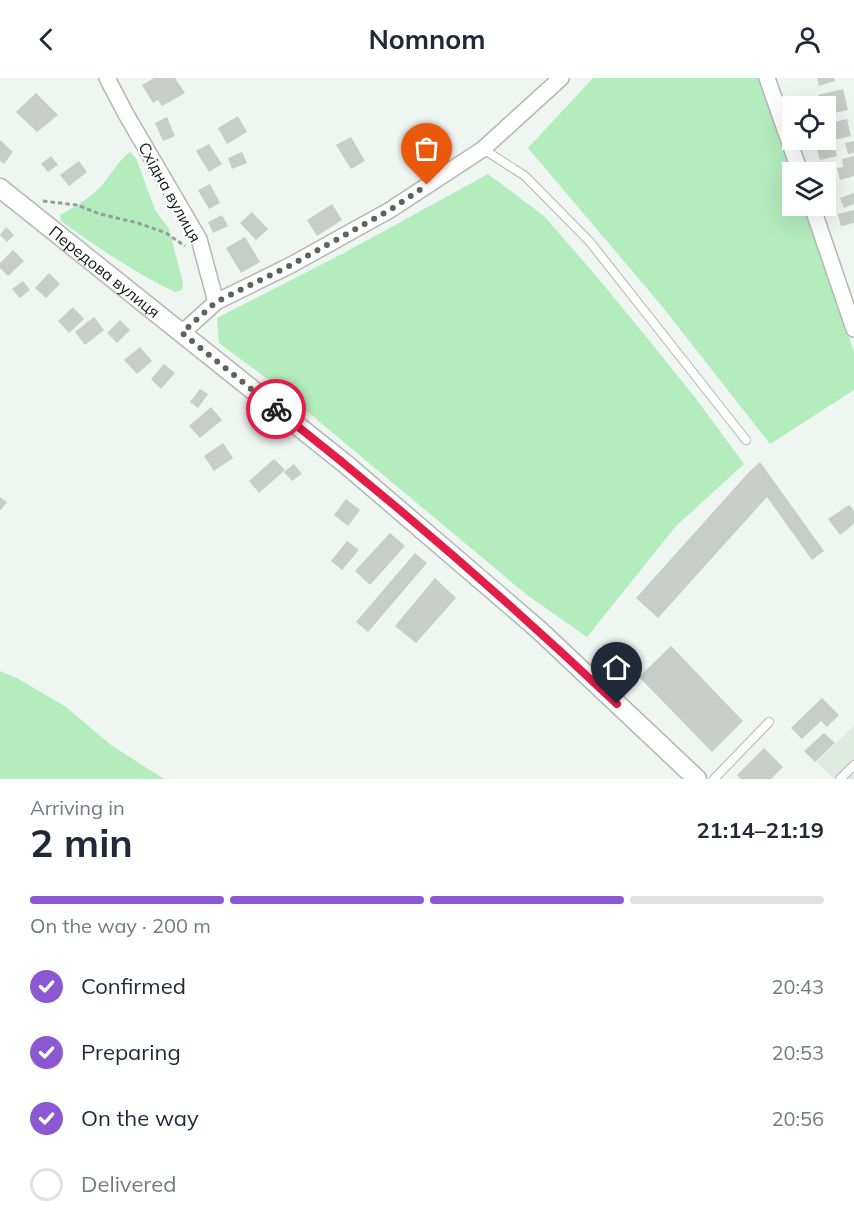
<!DOCTYPE html>
<html lang="en">
<head>
<meta charset="utf-8">
<style>
  body { margin:0; font-family:Mulish,sans-serif; background:#f6f6f7; color:#1f2937; height:100vh; display:flex; flex-direction:column; font-size:22px; white-space:nowrap }
  * { box-sizing:border-box; margin:0 }
  p { font-size:20px; color:#747a83 }
  .icon { flex:none; width:33px; height:33px; fill:none; stroke:currentColor; stroke-width:2; stroke-linecap:round; stroke-linejoin:round }
  .map { position:relative; height:701px; overflow:hidden }
  .drawer { display:flex; flex-direction:column; background:#fff; flex:1 }
  .drawer>* { flex:none }
  .fabs { position:absolute; left:782px; top:18px; display:grid; gap:12px }
  .fabs a { display:grid; place-items:center; width:54px; height:54px; border-radius:0px; background:#fff; box-shadow:0 6px 24px #0002; font-size:30px }
  .pin { position:absolute; display:grid; place-items:center; width:51px; height:51px; color:#fff; margin:-62px -26px; border-radius:50% 50% 50% 0; rotate:-45deg; box-shadow:0 0 6px #0007 }
  .pin .icon { rotate:45deg }
  .courier { position:absolute; display:grid; place-items:center; width:60px; height:60px; margin:-30px; border:4px solid #e11d48; border-radius:50%; background:#fff; color:#222; box-shadow:0 2px 8px #0007 }
  .overview em { font-style:normal; font-weight:700 }
  .overview div { display:flex; flex-direction:column-reverse }
  .overview { display:flex; align-items:center; justify-content:space-between; height:102px; padding:0 30px }
  h1 { font-size:39px; font-weight:700; line-height:45px }
  .bar { display:grid; grid-template-columns:repeat(4,1fr); gap:9px 6px; align-content:center; height:72px; padding:0 30px }
  .bar i { height:8px; border-radius:4px; background:#e0e1e3 }
  .bar .current { background:#8a59d2 }
  .bar p { grid-column:span 4 }
  ol { padding:0 30px; list-style:none }
  li { display:flex; align-items:center; gap:18px; height:66px }
  li p { margin-inline-start:auto }
  li .icon { padding:6px; border-radius:50%; background:#8a59d2; color:#fff; stroke-width:4 }
  li:last-child { color:#747a83 }
  li i { width:33px; height:33px; border:3px solid #e0e1e3; border-radius:50% }
  header { display:flex; justify-content:space-between; align-items:center; height:78px; padding:0 30px; background:#fff; font-size:27px; font-weight:700 }
  .map>svg:first-child { display:block }
  .built { fill:#dfeae1 }
  .green { fill:#b3ecbd }
  .building { fill:#c9cdc9 }
  .lines { fill:none; stroke-linecap:round; stroke-linejoin:round }
  .service-casing { stroke:#b3b8b4; stroke-width:10 }
  .minor-casing { stroke:#b3b8b4; stroke-width:18 }
  .tertiary-casing { stroke:#b3b8b4; stroke-width:21 }
  .path { stroke:#999d9a; stroke-width:3; stroke-dasharray:4.5 3; stroke-linecap:butt }
  .service { stroke:#fff; stroke-width:8 }
  .minor { stroke:#fff; stroke-width:15 }
  .tertiary { stroke:#fff; stroke-width:18 }
  .done { stroke:#5f6360; stroke-width:6; stroke-dasharray:0 10.8 }
  .route { stroke:#e11d48; stroke-width:8 }
  .labels { text-anchor:middle; dominant-baseline:central; stroke-width:4.5; stroke-linejoin:round; paint-order:stroke }
  .street-label { font-size:16px; fill:#121412; stroke:#fff }
</style>
</head>
<body>
<header><svg class="icon" aria-label="back" viewBox="0 0 24 24"><path d="M15 5l-7 7 7 7"/></svg>Nomnom<svg class="icon" aria-label="person" viewBox="0 0 24 24"><circle cx="12" cy="8" r="4"/><path d="M4 21q1-7 8-7t8 7"/></svg></header>
<div class="map">
<svg width="854" height="701" viewBox="0 0 854 701">
  <rect width="100%" height="100%" fill="#eff5f0"/>
  <!-- built -->
  <polygon class="built" points="854,648 854,701 834,701 817,684"/>
  <!-- green -->
  <g class="green">
    <polygon points="593,0 760,0 794,94 792,94 792,128 806,128 854,274 854,312 770,366 661,227 528,70"/>
    <path d="M130 74 136 80 155 132 169 151 183 205 182 212 175 214C135 195 97 169 61 143L60 137C76 128 91 120 103 106 113 94 117 84 130 74Z"/>
    <polygon points="488,96 544,138 597,199 648,261 697,322 744,386 676,448 587,559 527,517 273,305 219,265 217,240 344,175"/>
    <polygon points="0,593 17,600 66,629 111,667 164,701 0,701"/>
  </g>
  <!-- building -->
  <g class="building">
    <polygon points="154,0 175,0 185,15 162,28 158,22 153,25 142,7"/>
    <polygon points="817,0 834,0 835,3 819,8"/>
    <polygon points="843,11 848,32 825,37 825,28 820,28 818,17"/>
    <polygon points="36,15 58,37 37,54 16,34"/>
    <polygon points="238,38 247,54 227,66 218,50"/>
    <polygon points="167,39 175,58 163,63 155,45"/>
    <polygon points="847,41 851,58 811,67 810,62 825,62 825,46"/>
    <polygon points="351,59 365,83 351,91 336,67"/>
    <polygon points="0,62 13,74 4,86 0,83"/>
    <polygon points="854,63 854,75 848,76 845,65"/>
    <polygon points="209,66 222,86 209,94 196,73"/>
    <polygon points="834,67 837,78 820,82 817,71"/>
    <polygon points="242,74 247,85 232,91 228,80"/>
    <polygon points="51,78 58,87 48,94 41,86"/>
    <polygon points="854,78 854,98 840,102 837,90 843,89 842,81"/>
    <polygon points="79,83 87,94 69,108 60,97"/>
    <polygon points="210,106 220,125 209,131 198,112"/>
    <polygon points="854,115 854,126 844,130 840,120"/>
    <polygon points="332,126 342,142 317,158 307,142"/>
    <polygon points="854,132 854,145 841,148 838,136"/>
    <polygon points="252,134 268,151 256,162 240,145"/>
    <polygon points="222,137 228,148 213,155 208,144"/>
    <polygon points="6,149 14,157 7,164 0,157"/>
    <polygon points="245,159 260,184 241,195 226,170"/>
    <polygon points="13,172 24,183 8,198 0,190 0,185"/>
    <polygon points="49,195 60,206 46,220 35,210"/>
    <polygon points="23,203 30,212 20,220 12,211"/>
    <polygon points="73,229 84,241 69,255 58,243"/>
    <polygon points="94,239 104,252 85,267 75,254"/>
    <polygon points="120,242 130,252 117,265 107,255"/>
    <polygon points="140,269 152,283 137,296 124,282"/>
    <polygon points="164,286 175,295 161,311 151,301"/>
    <polygon points="200,311 208,316 198,330 190,324"/>
    <polygon points="211,329 222,342 200,360 189,348"/>
    <polygon points="223,365 233,380 214,393 204,378"/>
    <polygon points="274,381 285,392 259,415 249,403"/>
    <polygon points="760,384 824,473 812,482 767,419 658,540 636,520 749,394"/>
    <polygon points="294,386 302,396 292,403 284,394"/>
    <polygon points="0,419 7,424 0,433"/>
    <polygon points="346,421 360,432 348,448 334,437"/>
    <polygon points="849,427 854,433 854,446 840,457 828,441"/>
    <polygon points="390,455 405,468 370,507 355,493"/>
    <polygon points="347,463 359,472 342,492 331,483"/>
    <polygon points="415,475 427,485 368,554 356,544"/>
    <polygon points="435,500 456,520 416,565 395,548"/>
    <polygon points="671,568 743,643 712,674 639,599"/>
    <polygon points="822,620 839,637 827,649 821,643 802,661 791,650"/>
    <polygon points="824,655 835,665 815,684 804,673"/>
    <polygon points="764,670 783,689 771,701 741,701 737,697"/>
  </g>
  <g class="lines">
    <!-- service casing -->
    <g class="service-casing">
      <g id="service">
        <polyline points="483,71 525,98 590,164 746,362"/>
        <polyline points="714,701 769,644"/>
        <polyline points="840,701 854,687"/>
      </g>
    </g>
    <!-- minor casing -->
    <g class="minor-casing">
      <g id="minor">
        <polyline points="107,0 127,38 199,161 216,224 182,255"/>
        <polyline points="767,0 800,94"/>
        <polyline points="812,128 854,251"/>
        <polyline points="216,224 291,187 390,132 483,71 561,0"/>
      </g>
    </g>
    <!-- tertiary casing -->
    <g class="tertiary-casing">
      <g id="tertiary">
        <path id="s1" d="M0 110 348 388 538 551 697 701"/>
      </g>
    </g>
    <!-- path -->
    <polyline class="path" points="43,123 77,127 100,136 138,145 166,155 185,168"/>
    <!-- service -->
    <use href="#service" class="service"/>
    <!-- minor -->
    <use href="#minor" class="minor"/>
    <!-- tertiary -->
    <use href="#tertiary" class="tertiary"/>
  </g>
  <g class="lines">
    <!-- done -->
    <polyline class="done" points="276,331 182,255 216,224 291,187 390,132 427,107"/>
    <!-- route -->
    <path class="route" d="M276 331C394 424 508 523 617 626"/>
  </g>
  <g class="labels">
    <!-- street labels -->
    <g class="street-label">
      <text transform="translate(170 114) rotate(61)">Східна вулиця</text>
      <text stroke="none"><textPath href="#s1" startOffset="134">Передова вулиця</textPath></text>
    </g>
  </g>
</svg>
<div class="fabs">
<a><svg class="icon" aria-label="locate" viewBox="0 0 24 24"><circle cx="12" cy="12" r="6"/><path d="M12 2v4M12 18v4M2 12h4M18 12h4"/></svg></a>
<a><svg class="icon" aria-label="layers" viewBox="0 0 24 24"><path d="M12 4l9 5-9 5-9-5zM3 14l9 5 9-5"/></svg></a>
</div>
<div class="pin" style="left:427px;top:107px;background:#ea580c"><svg class="icon" aria-label="bag" viewBox="0 0 24 24"><path d="M5 8h14l-1 12H6zM9 8a3 3 0 0 1 6 0"/></svg></div>
<div class="pin" style="left:617px;top:626px;background:#1f2937"><svg class="icon" aria-label="home" viewBox="0 0 24 24"><path d="M3 11l9-7 9 7M6 9v11h12V9"/></svg></div>
<div class="courier" style="left:276px;top:331px"><svg class="icon" aria-label="bike" viewBox="0 0 24 24"><circle cx="6" cy="16" r="4"/><circle cx="18" cy="16" r="4"/><path d="M6 16l4-8h5l3 8M10 8l3 8H6M13 5h3"/></svg></div>
</div>
<section class="drawer">
<div class="overview"><div><h1>2 min</h1><p>Arriving in</p></div><em>21:14–21:19</em></div>
<div class="bar"><i class="current"></i><i class="current"></i><i class="current"></i><i></i><p>On the way · 200 m</p></div>
<ol>
<li><svg class="icon" aria-label="check" viewBox="0 0 24 24"><path d="M5 12l5 5 9-10"/></svg>Confirmed<p>20:43</p></li>
<li><svg class="icon" aria-label="check" viewBox="0 0 24 24"><path d="M5 12l5 5 9-10"/></svg>Preparing<p>20:53</p></li>
<li><svg class="icon" aria-label="check" viewBox="0 0 24 24"><path d="M5 12l5 5 9-10"/></svg>On the way<p>20:56</p></li>
<li><i></i>Delivered</li>
</ol>
</section>
</body>
</html>
